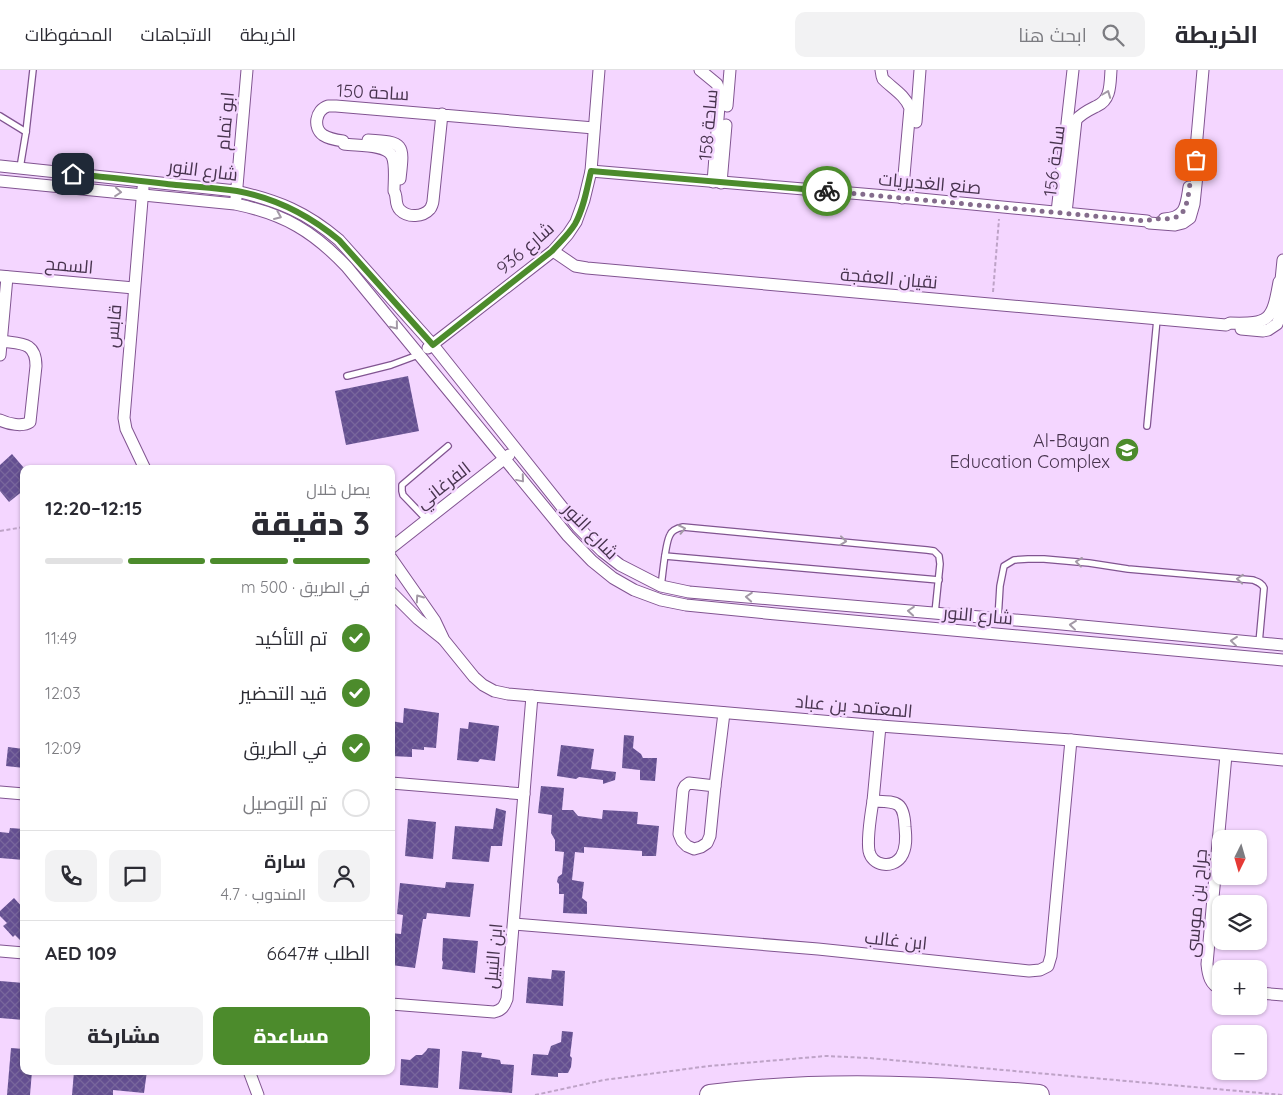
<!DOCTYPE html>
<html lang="ar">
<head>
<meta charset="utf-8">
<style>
  body { margin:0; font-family:Quicksand,Cairo,sans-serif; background:#f2f2f3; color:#2b2b33; direction:rtl; height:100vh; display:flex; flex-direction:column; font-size:19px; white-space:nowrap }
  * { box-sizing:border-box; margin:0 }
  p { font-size:16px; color:#7c7c81 }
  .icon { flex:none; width:28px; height:28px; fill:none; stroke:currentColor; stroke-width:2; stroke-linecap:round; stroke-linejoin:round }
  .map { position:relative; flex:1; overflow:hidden; direction:ltr }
  .sheet { position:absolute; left:20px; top:395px; width:375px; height:610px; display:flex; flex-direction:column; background:#fff; border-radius:10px; box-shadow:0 1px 4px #0004; direction:rtl }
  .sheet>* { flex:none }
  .needle { width:32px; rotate:185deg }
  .controls { position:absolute; left:1212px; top:760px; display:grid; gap:10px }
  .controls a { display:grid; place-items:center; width:55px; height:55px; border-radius:10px; background:#fff; box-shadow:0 1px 4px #0004; font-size:25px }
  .pin { position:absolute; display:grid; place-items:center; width:42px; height:42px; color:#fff; margin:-21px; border-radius:10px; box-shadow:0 2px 8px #0006 }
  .courier { position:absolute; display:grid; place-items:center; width:50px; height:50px; margin:-25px; border:4px solid #4c8b2c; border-radius:50%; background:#fff; color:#222; box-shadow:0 1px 6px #0007 }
  .overview em { font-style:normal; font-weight:800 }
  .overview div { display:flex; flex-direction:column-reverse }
  .overview { display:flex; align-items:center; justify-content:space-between; height:85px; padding:0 25px }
  h1 { font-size:32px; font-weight:800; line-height:38px }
  .bar { display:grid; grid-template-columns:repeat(4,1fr); gap:8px 5px; align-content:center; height:60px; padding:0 25px }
  .bar i { height:6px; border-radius:4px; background:#e1e1e2 }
  .bar .on { background:#4c8b2c }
  .bar p { grid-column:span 4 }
  .line { display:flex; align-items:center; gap:12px; padding:0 25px; border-top:1px solid #e1e1e2 }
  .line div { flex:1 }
  .round { display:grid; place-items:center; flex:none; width:52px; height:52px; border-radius:10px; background:#f2f2f3 }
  ol { padding:0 25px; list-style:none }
  li { display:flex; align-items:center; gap:15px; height:55px }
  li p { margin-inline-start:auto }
  li .icon { padding:5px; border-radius:50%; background:#4c8b2c; color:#fff; stroke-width:4 }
  li:last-child { color:#7c7c81 }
  li i { width:28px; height:28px; border:2px solid #e1e1e2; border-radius:50% }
  .button { display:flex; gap:10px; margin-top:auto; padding:10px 25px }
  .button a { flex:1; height:58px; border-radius:10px; background:#4c8b2c; color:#fff; font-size:20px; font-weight:800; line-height:58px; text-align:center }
  .button a+a { background:#f2f2f3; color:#2b2b33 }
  header { display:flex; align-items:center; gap:30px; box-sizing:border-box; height:70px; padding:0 25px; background:#fff; border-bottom:1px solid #e1e1e2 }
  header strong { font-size:24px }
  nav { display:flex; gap:28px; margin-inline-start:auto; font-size:18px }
  .search { width:350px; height:45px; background:#f2f2f3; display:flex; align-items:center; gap:12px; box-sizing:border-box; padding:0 18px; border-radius:10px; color:#7c7c81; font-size:19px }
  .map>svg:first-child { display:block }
  .building { fill:url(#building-cross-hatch) }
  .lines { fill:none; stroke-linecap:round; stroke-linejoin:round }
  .service-casing { stroke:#815491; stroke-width:8 }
  .minor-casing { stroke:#815491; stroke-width:13 }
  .trunk-casing { stroke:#815491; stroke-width:22 }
  .path { stroke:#bea3c7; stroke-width:2; stroke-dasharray:4 2.5; stroke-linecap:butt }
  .service { stroke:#fff; stroke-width:5.5 }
  .minor { stroke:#fff; stroke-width:11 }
  .trunk { stroke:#fff; stroke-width:20 }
  .oneway { stroke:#a399a6 }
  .done { stroke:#846c8c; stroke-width:5; stroke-dasharray:0 9 }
  .route { stroke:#4c8b2c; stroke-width:6 }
  .labels { text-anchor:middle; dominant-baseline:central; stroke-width:5; stroke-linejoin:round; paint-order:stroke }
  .street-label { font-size:18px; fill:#47334e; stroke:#f4d6ff }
  .poi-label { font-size:18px; fill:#47334e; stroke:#f4d6ff; text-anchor:end }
</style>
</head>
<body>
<header>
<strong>الخريطة</strong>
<div class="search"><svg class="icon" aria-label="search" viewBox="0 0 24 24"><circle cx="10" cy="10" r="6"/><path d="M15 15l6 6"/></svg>ابحث هنا</div>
<nav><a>الخريطة</a><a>الاتجاهات</a><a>المحفوظات</a></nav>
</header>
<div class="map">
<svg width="1283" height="1025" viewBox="0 0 1283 1025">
  <defs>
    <pattern id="building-cross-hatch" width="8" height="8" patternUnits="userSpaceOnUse" patternTransform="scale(1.25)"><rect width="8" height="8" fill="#644f91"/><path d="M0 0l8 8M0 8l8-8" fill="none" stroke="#78669c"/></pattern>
  </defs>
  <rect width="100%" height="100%" fill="#f4d6ff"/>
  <!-- building -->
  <g class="building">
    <polygon points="408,306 419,361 346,375 335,321"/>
    <polygon points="12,384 24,398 24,420 9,432 0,421 0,395"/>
    <polygon points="404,638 439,643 436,678 424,677 424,680 412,679 412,687 391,686 391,651 403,653"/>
    <polygon points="469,652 499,656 495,691 480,689 478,692 457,690 460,658 468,659"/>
    <polygon points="624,665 634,666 633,678 641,684 643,688 657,688 655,711 640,710 640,700 622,698"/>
    <polygon points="561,675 594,679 591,699 616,702 615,710 603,714 603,710 579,707 576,709 557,706"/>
    <polygon points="8,677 24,679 24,698 6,696"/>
    <polygon points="541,716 564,718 562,740 573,740 578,746 602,749 603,740 638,742 637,754 659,756 656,786 642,786 642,781 584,777 584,783 575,782 572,810 584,812 582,828 587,832 587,844 563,843 564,824 559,824 559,814 557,812 558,807 562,804 564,782 555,781 555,770 551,763 552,745 538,743"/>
    <polygon points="496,738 506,741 502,776 491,776 489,792 452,789 455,756 493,759"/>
    <polygon points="408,749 436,752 433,789 405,786"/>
    <polygon points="10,758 24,759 24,790 0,788 0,762 9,763"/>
    <polygon points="446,812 474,814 470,847 427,843 426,849 423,849 415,898 391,895 391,863 401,864 403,845 397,844 400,813 445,818"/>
    <polygon points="14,828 24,839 24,874 15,865 13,867 3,856 7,853 0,846 0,841"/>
    <polygon points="443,868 478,871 475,903 442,899 443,892 442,890"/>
    <polygon points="552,900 565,901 563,936 526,933 528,907 551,909"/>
    <polygon points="0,911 24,913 24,950 0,948"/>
    <polygon points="562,961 573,962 570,986 572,988 571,997 568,1003 558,1003 558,1007 531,1005 533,984 548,985 551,976 561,972"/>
    <polygon points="11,978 24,979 24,1001 32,1001 30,1025 7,1025"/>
    <polygon points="428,978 440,979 438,1018 400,1015 401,989 410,990 416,985 422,985 426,981"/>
    <polygon points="462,981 482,983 481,987 500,990 501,994 514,995 512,1023 459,1019"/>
    <polygon points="74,1001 147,1001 144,1023 113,1020 113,1025 72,1025"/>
  </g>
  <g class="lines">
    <!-- service casing -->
    <g class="service-casing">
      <g id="service">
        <polyline points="0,46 26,62"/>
        <polyline points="20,98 26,62 33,0"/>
        <polyline points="347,306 391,295 418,285"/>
        <polyline points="1147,356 1157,249"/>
        <polyline points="427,450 403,425 402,421 402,415 448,376"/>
        <polyline points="665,486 939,510"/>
        <path d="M661 516C663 504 665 473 670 465 672 460 678 458 683 457L927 480 934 481 939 486 940 494 935 543"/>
        <path d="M998 549 1000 516 1004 496 1014 490 1028 489H1044L1089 493 1128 499 1253 510C1258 512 1262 513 1264 518L1259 573"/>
      </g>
    </g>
    <!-- minor casing -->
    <g class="minor-casing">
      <g id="minor">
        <polyline points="700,0 717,14 720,23 713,112"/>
        <path d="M881 0 882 6 883 9C892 18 905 25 910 38L902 128"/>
        <polyline points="727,36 730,0"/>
        <path d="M442 44 433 131C433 133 431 138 430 139 423 147 408 148 400 140 394 134 398 127 394 121 394 112 396 94 392 86 386 74 357 76 344 74L343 71C336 70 329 69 323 65 313 58 315 40 328 36 331 36 333 36 336 36L594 58"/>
        <polyline points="916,52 920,0"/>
        <path d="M368 70C405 72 404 74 400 109"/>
        <polyline points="1193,94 1193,91 1195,90 1203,0"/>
        <path d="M0 96 236 121C279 131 306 142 339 170L433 275 578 457 602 481 620 495 661 516 689 522 1051 553 1283 575"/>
        <polyline points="591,101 910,128 1147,151 1149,153 1175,155 1183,153 1190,148 1194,134 1197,105 1197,93 1195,90"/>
        <path d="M0 111 235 134C284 144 313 161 347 197L568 466 592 491 613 508 634 520 661 530 686 535 776 544 1283 590"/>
        <polyline points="721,113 726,55"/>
        <polyline points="143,118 124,348 126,359 145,399"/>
        <polyline points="236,128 247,0"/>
        <polyline points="1057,142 1073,0"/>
        <path d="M1066 143 1076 50C1082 43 1089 40 1097 36 1111 30 1110 14 1111 0"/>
        <path d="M1164 149C1186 148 1186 136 1189 117"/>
        <path d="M553 181 575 196 587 198 1226 255 1230 253C1270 254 1272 251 1279 212L1281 210"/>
        <polyline points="0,206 134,218"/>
        <polyline points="1241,259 1263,261 1268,260 1277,254 1279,249 1282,230 1283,214 1281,210 1283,190"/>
        <polyline points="428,278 553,181 568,164 576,152 584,130 591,101 599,0"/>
        <polyline points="0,285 7,207"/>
        <path d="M0 350C8 354 23 357 30 352L36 296C36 271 20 274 1 271"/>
        <polyline points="391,478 509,385"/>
        <polyline points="391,488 435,551 444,570 474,607 483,615 494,621 508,624 880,656 1071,670 1283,690"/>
        <polyline points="391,522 418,549 443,569"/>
        <polyline points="391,713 524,724"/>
        <polygon points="689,713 715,716 710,766 707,773 701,777 694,779 687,776 682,771 679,764 683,720 685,716"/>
        <polyline points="715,716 724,643"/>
        <polyline points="0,722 24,724"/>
        <path d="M873 731C896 732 904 730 905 757 906 766 907 778 901 787 892 799 872 796 869 781 867 769 871 743 873 731Z"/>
        <polyline points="873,731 880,656"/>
        <polyline points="514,854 818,879 1029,901 1040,900 1048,896 1051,886 1071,670"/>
        <polyline points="0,881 24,883"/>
        <path d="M1221 919C1210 915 1208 905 1207 894L1226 685"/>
        <polyline points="1259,923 1283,925"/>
        <path d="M391 934 494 942C502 940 504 937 507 929L532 626"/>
        <polyline points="249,1001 258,1025"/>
      </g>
    </g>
    <!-- trunk casing -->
    <g class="trunk-casing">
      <path id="trunk" d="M710 1025C817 1011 932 1016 1039 1025"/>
    </g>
    <!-- path -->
    <g class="path">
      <polyline points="993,222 999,149"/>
      <polyline points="0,461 24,457"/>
      <polyline points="535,1025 604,1010 709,996 826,986 869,988 1283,1025"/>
    </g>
    <!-- service -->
    <use href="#service" class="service"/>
    <!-- minor -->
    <use href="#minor" class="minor"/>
    <!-- trunk -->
    <use href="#trunk" class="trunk"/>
  </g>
  <!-- one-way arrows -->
  <defs><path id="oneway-chevron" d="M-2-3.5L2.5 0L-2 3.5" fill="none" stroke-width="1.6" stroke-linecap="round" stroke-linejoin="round" transform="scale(1.25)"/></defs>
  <g class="oneway">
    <use href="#oneway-chevron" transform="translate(1107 24) rotate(-69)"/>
    <use href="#oneway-chevron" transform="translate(118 122) rotate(5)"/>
    <use href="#oneway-chevron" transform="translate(278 146) rotate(23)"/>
    <use href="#oneway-chevron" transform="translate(395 256) rotate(51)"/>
    <use href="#oneway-chevron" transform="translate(521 409) rotate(50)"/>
    <use href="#oneway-chevron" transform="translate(682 459) rotate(-12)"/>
    <use href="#oneway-chevron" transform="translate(843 471) rotate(6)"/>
    <use href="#oneway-chevron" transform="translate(1079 492) rotate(-173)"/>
    <use href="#oneway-chevron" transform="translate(1240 509) rotate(-175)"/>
    <use href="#oneway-chevron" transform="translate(749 527) rotate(-176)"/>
    <use href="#oneway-chevron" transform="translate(419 528) rotate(-125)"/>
    <use href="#oneway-chevron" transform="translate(911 541) rotate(-175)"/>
    <use href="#oneway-chevron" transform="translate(1073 555) rotate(-174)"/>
    <use href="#oneway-chevron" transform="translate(1234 571) rotate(-174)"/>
  </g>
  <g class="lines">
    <!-- done -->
    <path class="done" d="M827 121 1147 151C1155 147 1165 150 1174 148 1179 146 1183 143 1185 138 1190 125 1190 105 1193 91L1196 90"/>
    <!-- route -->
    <path class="route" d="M73 104C107 107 141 111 176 115 196 117 217 118 237 121 276 128 309 145 339 170L433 275 552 181C560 172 569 164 575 154 584 138 587 118 591 101L827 121"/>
  </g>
  <!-- icons -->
  <defs>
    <g id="school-disc" transform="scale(1.25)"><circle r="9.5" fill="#4c8b2c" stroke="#f4d6ff"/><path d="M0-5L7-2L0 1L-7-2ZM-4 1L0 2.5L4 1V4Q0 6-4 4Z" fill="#fff"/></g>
  </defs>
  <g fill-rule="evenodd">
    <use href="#school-disc" x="1127" y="380"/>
  </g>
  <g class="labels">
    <!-- street labels -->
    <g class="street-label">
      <text transform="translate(373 22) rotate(3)">ساحة 150</text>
      <text transform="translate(225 51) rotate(-85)">ابو تمام</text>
      <text transform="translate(708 55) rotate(-85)">ساحة 158</text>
      <text transform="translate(1054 91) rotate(-83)">ساحة 156</text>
      <text transform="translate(203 100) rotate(7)">شارع النور</text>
      <text transform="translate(930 113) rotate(5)">صنع الغديريات</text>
      <text transform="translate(525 178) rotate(-41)">شارع 936</text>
      <text transform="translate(69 195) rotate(5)">السمح</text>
      <text transform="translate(889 208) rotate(5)">نقيان العفجة</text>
      <text transform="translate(113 256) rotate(-85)">قابس</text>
      <text transform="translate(443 415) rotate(-38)">الفرغاني</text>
      <text transform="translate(591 461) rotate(46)">شارع النور</text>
      <text transform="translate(978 545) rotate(5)">شارع النور</text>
      <text transform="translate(854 636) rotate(5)">المعتمد بن عباد</text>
      <text transform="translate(1196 833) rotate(-85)">جراح بن موسى</text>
      <text transform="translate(896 870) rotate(6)">ابن غالب</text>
      <text transform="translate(493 886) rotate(-85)">ابن النبيل</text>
    </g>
    <!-- poi labels -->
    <g class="poi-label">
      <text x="1110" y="370">Al-Bayan<tspan x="1110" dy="21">Education Complex</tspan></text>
    </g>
  </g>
</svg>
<div class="controls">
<a><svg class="needle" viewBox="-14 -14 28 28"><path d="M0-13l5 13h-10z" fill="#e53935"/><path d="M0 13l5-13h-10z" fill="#7c7c81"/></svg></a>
<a><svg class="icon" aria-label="layers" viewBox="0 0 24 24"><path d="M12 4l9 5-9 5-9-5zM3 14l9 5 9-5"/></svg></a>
<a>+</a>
<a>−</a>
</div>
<div class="pin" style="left:1196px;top:90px;background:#ea580c"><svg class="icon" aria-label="bag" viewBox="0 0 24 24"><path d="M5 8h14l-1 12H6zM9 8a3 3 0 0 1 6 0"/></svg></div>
<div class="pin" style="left:73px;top:104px;background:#1f2937"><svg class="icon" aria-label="home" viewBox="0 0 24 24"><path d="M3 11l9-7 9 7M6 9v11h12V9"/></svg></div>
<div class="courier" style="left:827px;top:121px"><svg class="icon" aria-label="bike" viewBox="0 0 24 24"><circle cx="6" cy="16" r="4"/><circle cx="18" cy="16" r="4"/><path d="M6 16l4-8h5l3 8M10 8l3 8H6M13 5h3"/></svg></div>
<section class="sheet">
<div class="overview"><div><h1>3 دقيقة</h1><p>يصل خلال</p></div><em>12:15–12:20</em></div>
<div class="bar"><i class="on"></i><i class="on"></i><i class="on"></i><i></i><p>في الطريق · 500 m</p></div>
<ol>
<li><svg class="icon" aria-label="check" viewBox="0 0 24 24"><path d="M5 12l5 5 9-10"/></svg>تم التأكيد<p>11:49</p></li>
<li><svg class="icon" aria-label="check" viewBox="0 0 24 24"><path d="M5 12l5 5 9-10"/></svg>قيد التحضير<p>12:03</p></li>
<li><svg class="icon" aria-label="check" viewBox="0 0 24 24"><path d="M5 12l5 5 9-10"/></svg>في الطريق<p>12:09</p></li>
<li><i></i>تم التوصيل</li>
</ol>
<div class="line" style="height:90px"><a class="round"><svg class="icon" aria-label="person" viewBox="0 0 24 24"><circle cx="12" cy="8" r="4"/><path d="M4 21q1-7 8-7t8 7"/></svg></a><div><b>سارة</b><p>المندوب · 4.7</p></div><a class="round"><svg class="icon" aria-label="chat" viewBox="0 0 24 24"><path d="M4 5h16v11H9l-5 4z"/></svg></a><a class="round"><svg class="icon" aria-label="phone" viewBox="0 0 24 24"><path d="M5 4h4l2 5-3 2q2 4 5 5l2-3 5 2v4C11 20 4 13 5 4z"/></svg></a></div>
<div class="line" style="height:65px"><div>الطلب #6647</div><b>AED 109</b></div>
<div class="button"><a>مساعدة</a><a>مشاركة</a></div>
</section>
</div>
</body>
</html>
